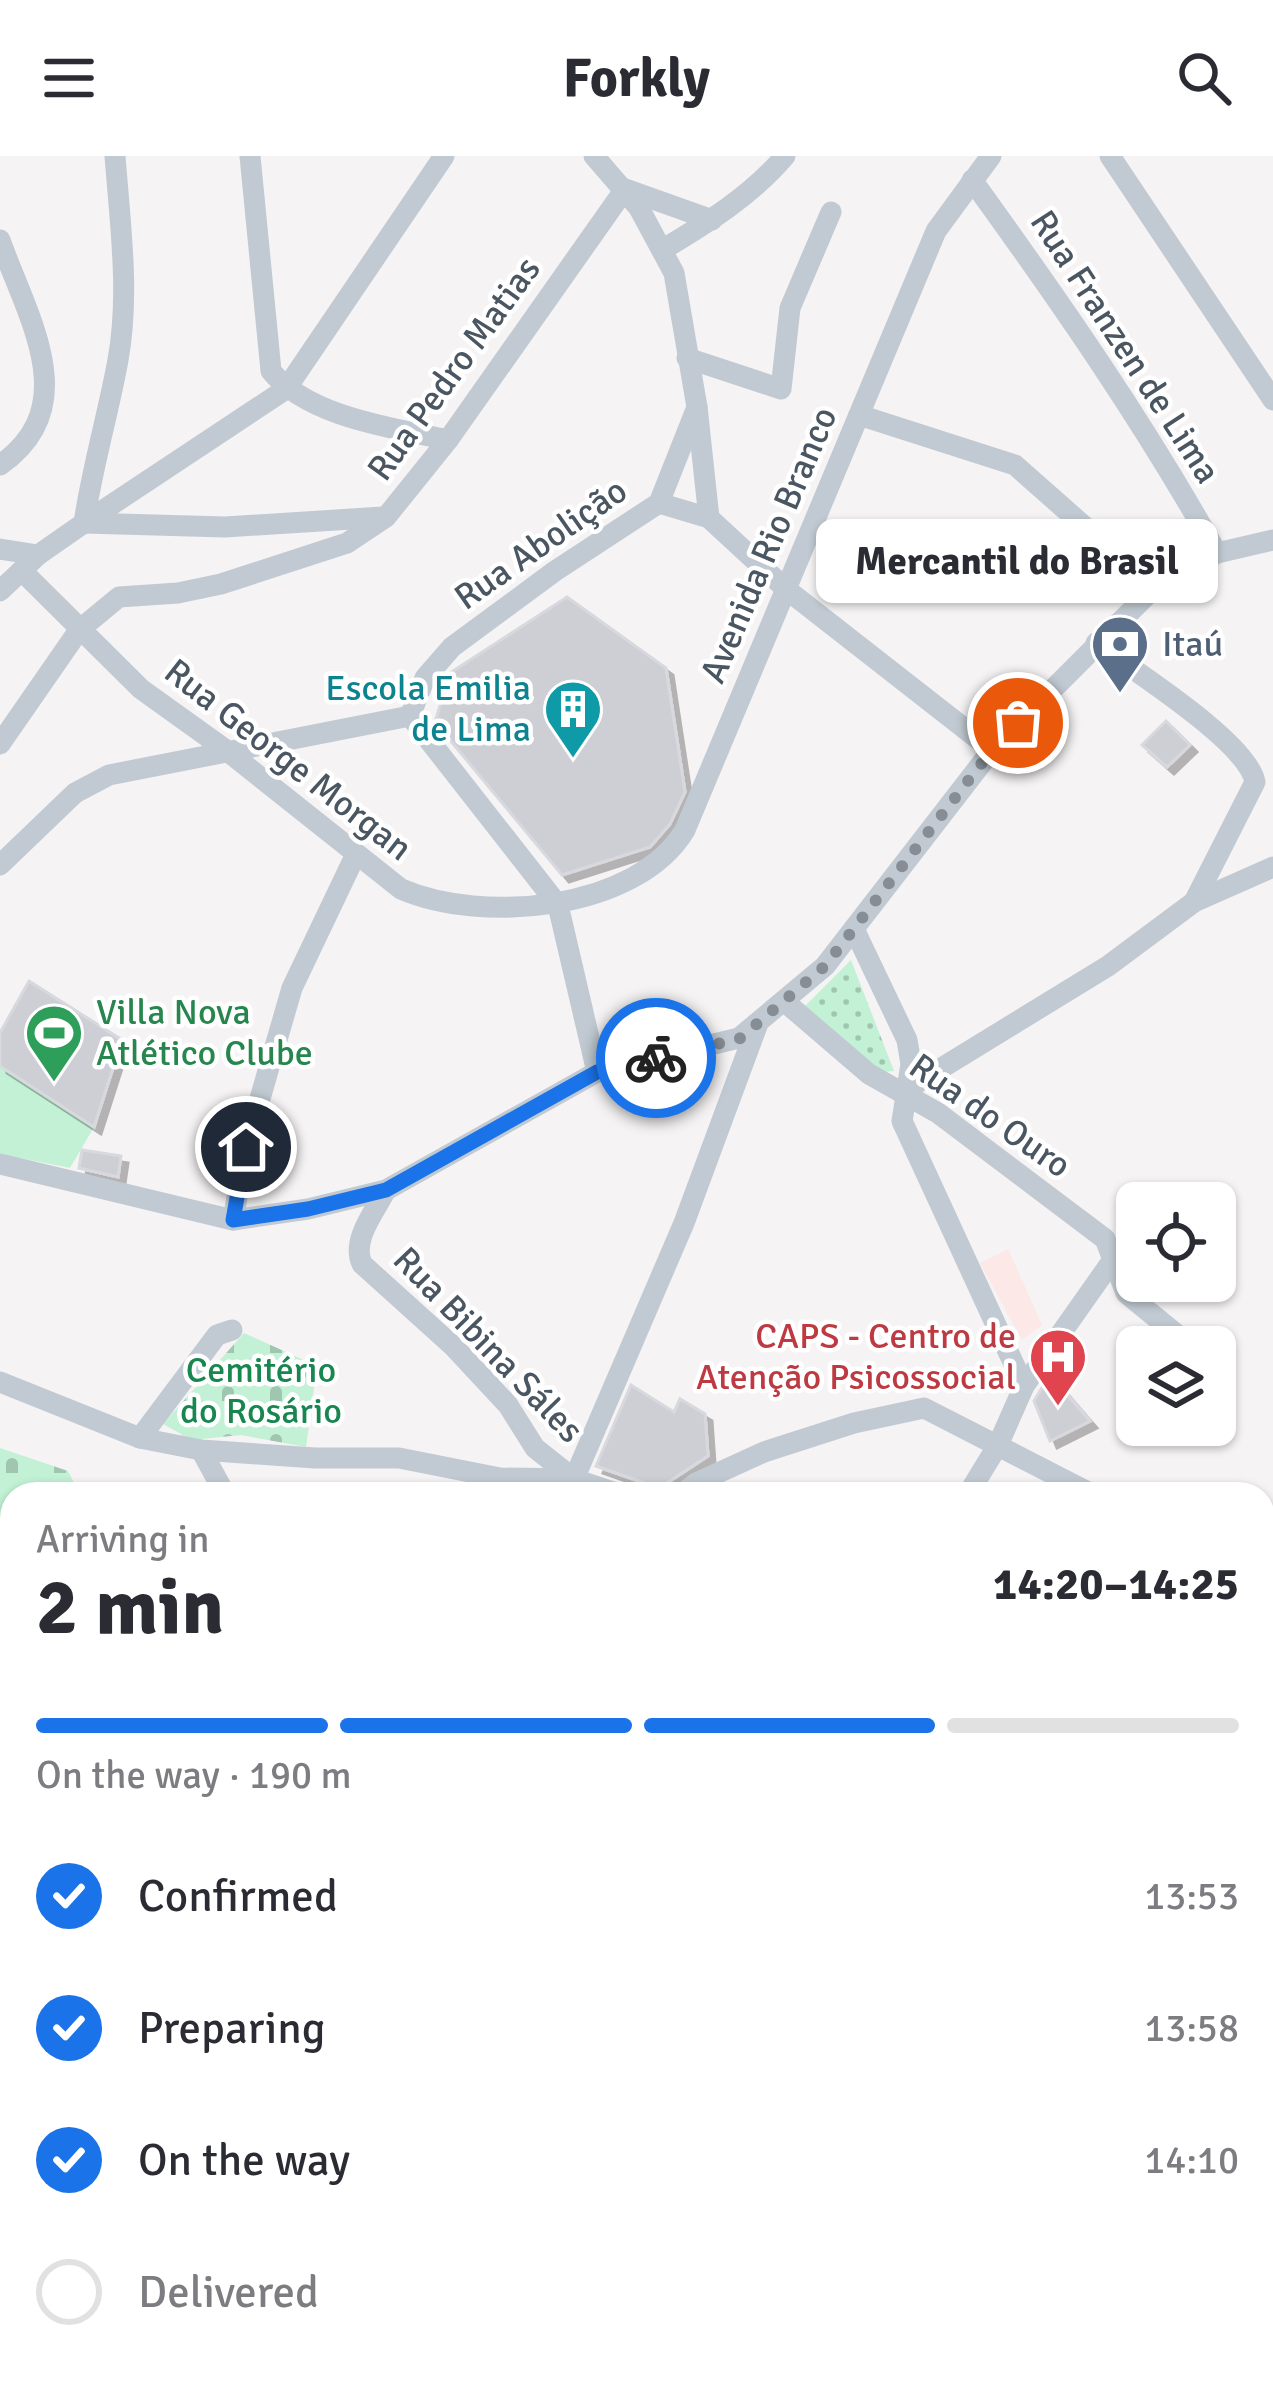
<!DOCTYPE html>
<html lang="en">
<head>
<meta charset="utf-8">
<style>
  body { margin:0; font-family:Signika,sans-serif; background:#f7f7f7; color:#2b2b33; height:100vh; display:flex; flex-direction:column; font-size:45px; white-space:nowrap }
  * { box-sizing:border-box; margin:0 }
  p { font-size:39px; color:#7c7c81 }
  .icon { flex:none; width:66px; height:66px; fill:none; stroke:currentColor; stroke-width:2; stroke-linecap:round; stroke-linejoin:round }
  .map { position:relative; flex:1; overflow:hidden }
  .side { position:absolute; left:0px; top:1326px; width:1275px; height:903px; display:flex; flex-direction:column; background:#fff; border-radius:36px 36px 0 0; box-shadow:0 3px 9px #0004 }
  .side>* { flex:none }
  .controls { position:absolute; left:1116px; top:1026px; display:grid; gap:24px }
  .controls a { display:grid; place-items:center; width:120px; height:120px; border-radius:18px; background:#fff; box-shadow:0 3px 9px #0004; font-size:60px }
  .pin { position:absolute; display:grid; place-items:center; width:102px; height:102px; color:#fff; margin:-51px; border:6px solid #fff; border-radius:50%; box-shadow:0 3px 12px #0007 }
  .courier { position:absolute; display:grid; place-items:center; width:120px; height:120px; margin:-60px; border:9px solid #1a73e8; border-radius:50%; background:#fff; color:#222; box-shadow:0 3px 15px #0007 }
  .bubble { position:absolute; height:84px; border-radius:18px; background:#fff; box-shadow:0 3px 9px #0004; font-size:39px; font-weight:700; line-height:84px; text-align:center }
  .head em { font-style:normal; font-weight:700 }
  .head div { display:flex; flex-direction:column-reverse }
  .head { display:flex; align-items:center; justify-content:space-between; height:204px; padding:0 36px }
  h1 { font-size:78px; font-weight:700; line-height:90px }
  .bar { display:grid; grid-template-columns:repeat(4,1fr); gap:18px 12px; align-content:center; height:144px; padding:0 36px }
  .bar i { height:15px; border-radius:9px; background:#e1e1e2 }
  .bar .current { background:#1a73e8 }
  .bar p { grid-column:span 4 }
  ol { padding:0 36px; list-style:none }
  li { display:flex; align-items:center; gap:36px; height:132px }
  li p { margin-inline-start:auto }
  li .icon { padding:12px; border-radius:50%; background:#1a73e8; color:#fff; stroke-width:4 }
  li:last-child { color:#7c7c81 }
  li i { width:66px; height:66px; border:6px solid #e1e1e2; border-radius:50% }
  header { display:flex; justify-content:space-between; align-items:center; height:156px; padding:0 36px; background:#fff; font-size:54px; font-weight:700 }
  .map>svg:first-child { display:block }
  .medical { fill:#fce8e6 }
  .grass { fill:url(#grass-dots) }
  .cemetery { fill:url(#cemetery-stones) }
  .pitch { fill:#c3f1d5 }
  .building { fill:#cdcfd5; stroke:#d7d9de; stroke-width:3; filter:url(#shadow) }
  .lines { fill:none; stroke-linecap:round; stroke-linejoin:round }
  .minor { stroke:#c1cad2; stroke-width:21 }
  .done { stroke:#868d94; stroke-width:12; stroke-dasharray:0 21.6 }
  .route { stroke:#1a73e8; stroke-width:15 }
  .labels { text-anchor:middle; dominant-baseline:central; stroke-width:9; stroke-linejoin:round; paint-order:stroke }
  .street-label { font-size:36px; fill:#4a5661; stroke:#fff }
  .service-label { font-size:36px; fill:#4e5e75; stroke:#fff; text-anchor:start }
  .culture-label { font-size:36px; fill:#0d838f; stroke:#fff; text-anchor:end }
  .leisure-label { font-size:36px; fill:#27864d; stroke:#fff; text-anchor:start }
  .health-label { font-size:36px; fill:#be3a42; stroke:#fff; text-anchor:end }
  .park-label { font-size:36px; fill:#17864f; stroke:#fff }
</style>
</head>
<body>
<header><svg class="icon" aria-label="menu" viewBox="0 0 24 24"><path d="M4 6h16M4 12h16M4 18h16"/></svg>Forkly<svg class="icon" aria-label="search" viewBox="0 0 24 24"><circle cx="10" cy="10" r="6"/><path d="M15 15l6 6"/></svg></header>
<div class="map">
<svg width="1273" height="2228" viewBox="0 0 1273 2228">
  <defs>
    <pattern id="grass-dots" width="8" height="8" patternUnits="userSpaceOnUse" patternTransform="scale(3)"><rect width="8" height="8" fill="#c3f1d5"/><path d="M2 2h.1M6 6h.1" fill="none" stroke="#a0c6b0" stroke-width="1.8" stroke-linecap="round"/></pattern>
    <pattern id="cemetery-stones" width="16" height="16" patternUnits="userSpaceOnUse" patternTransform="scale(3)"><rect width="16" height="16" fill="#c3f1d5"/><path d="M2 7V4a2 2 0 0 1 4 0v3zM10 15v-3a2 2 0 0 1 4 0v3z" fill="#a0c6b0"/></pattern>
    <filter id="shadow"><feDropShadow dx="7" dy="7" stdDeviation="0" flood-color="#0004"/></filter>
  </defs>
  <rect width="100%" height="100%" fill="#f5f3f3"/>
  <!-- medical -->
  <polygon class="medical" points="1008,1093 1042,1169 1022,1184 980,1107"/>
  <!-- grass -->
  <polygon class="grass" points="851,804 894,915 883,916 803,852"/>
  <!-- cemetery -->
  <g class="cemetery">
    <polygon points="244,1177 317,1210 306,1291 241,1279 192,1284 163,1268"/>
    <polygon points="0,1292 68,1315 80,1338 12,1338 12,1588 0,1586"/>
  </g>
  <!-- pitch -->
  <polygon class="pitch" points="29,825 122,884 94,971 70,1012 0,998 0,877"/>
  <!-- building -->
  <g class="building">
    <polygon points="567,441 666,512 685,636 670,668 650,691 562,719 435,566 450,517"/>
    <polygon points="1166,565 1190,589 1167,611 1142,589"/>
    <polygon points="29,825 122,884 94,971 0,910 0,877"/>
    <polygon points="82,994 121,1000 118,1021 79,1012"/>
    <polygon points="1050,1219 1090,1265 1050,1285 1034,1245"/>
    <polygon points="631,1229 674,1256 680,1243 705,1258 708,1300 659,1332 596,1310"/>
  </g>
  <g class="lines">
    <!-- minor -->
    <g class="minor">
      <path d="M250 0 271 215C308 261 393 272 448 284"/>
      <polyline points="594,0 639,52 674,117 697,251 709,362"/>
      <polyline points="1110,0 1273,244"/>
      <path d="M972 24C1061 147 1143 265 1217 397"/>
      <path d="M0 84C27 161 85 250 0 309"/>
      <path d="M662 94C707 67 751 40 785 0"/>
      <polyline points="687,202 781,233 790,152 831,56"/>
      <polyline points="859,259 1015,309 1154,432"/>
      <polyline points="659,347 709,362 786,433 992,594"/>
      <polyline points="84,367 286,233 444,0"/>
      <polyline points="84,367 225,371 383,361"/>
      <polyline points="0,393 38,399"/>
      <path d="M22 415 141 533 226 594 401 733C482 768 636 755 685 674L936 75 991 0"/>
      <path d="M0 435 38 399 84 367C92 312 108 259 118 204 130 138 120 67 115 0"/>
      <path d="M1096 487C1131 513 1248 586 1255 626L1194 746"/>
      <polyline points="0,588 79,474 119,441 178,437 221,428 347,387 386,361 448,284 625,33 712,64"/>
      <polyline points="0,709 75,637 109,619 410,560"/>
      <polyline points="854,773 907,884 911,908 902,965 1024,1230 998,1289 968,1338"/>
      <polyline points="785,846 869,918 938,957 1105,1083 1126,1137 1192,1191"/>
      <polyline points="597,916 558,749 410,560 425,522 452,491 555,415 659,347 697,251"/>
      <polyline points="904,935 1108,810 1194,746 1273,711"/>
      <polyline points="0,1008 233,1064 308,1053 386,1034 597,916 739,882 825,810 992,594 1154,432 1217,397 1273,384"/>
      <path d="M386 1034C375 1055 351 1084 362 1108L454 1191 508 1249 535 1292 574 1323"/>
      <polyline points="233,1064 246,991 292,832 356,698"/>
      <polyline points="1215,1211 1223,1217"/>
      <polyline points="0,1226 140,1282 201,1294 315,1302 399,1302 500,1322 574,1323 619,1338"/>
      <polyline points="1024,1230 1112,1105"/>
      <polyline points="140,1282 217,1179 232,1174"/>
      <polyline points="201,1294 225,1338"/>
      <polyline points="574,1323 684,1067 757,870"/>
      <polyline points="682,1338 696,1327 764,1296 854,1267 924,1252 1092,1338"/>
      <polyline points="1263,1718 1273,1716"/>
      <polyline points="0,1777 12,1778"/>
      <polyline points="761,2228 770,2217"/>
    </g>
  </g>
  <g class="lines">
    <!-- done -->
    <polyline class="done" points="656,902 739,883 825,810 992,594 1018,567"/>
    <!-- route -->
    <polyline class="route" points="246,991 233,1064 308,1053 386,1034 597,916 656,902"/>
  </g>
  <!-- icons -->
  <defs>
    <g id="bank-pin" transform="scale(3)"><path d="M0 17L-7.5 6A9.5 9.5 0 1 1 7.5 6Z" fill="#5c6f8a" stroke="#fff"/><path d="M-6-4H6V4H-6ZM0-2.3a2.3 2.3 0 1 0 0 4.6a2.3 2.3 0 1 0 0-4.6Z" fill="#fff"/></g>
    <g id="building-pin" transform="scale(3)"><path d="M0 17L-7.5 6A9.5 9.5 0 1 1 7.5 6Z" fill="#0f9aa8" stroke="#fff"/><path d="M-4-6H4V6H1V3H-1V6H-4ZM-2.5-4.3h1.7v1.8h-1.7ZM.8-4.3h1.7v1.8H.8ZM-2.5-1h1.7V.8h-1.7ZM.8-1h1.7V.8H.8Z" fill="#fff"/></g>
    <g id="stadium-pin" transform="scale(3)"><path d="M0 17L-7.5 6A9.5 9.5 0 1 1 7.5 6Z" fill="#2e9e5b" stroke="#fff"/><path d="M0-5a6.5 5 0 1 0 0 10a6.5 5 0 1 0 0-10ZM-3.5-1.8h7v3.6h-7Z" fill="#fff"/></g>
    <g id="hospital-pin" transform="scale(3)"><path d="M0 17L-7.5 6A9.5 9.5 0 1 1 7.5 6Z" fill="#e0444e" stroke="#fff"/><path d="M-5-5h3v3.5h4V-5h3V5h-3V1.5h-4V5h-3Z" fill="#fff"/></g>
  </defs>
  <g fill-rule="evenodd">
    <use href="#bank-pin" x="1120" y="488"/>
    <use href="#building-pin" x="573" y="553"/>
    <use href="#stadium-pin" x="54" y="877"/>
    <use href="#hospital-pin" x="1058" y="1201"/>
  </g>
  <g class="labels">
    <!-- street labels -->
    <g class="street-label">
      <text transform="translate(1125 191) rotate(57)">Rua Franzen de Lima</text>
      <text transform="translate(454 213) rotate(-54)">Rua Pedro Matias</text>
      <text transform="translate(541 388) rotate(-35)">Rua Abolição</text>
      <text transform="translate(769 389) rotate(-67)">Avenida Rio Branco</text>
      <text transform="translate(288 604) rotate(38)">Rua George Morgan</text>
      <text transform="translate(990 960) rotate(35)">Rua do Ouro</text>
      <text transform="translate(488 1189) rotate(46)">Rua Bibina Sáles</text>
    </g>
    <!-- service labels -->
    <g class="service-label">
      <text x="1162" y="488">Itaú</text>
    </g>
    <!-- culture labels -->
    <g class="culture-label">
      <text x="531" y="532">Escola Emilia<tspan x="531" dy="41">de Lima</tspan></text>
    </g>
    <!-- leisure labels -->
    <g class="leisure-label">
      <text x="96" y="856">Villa Nova<tspan x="96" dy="41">Atlético Clube</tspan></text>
    </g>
    <!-- health labels -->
    <g class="health-label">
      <text x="1016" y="1180">CAPS - Centro de<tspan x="1016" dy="41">Atenção Psicossocial</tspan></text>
    </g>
    <!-- park labels -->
    <g class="park-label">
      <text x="261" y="1214">Cemitério<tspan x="261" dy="41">do Rosário</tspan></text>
    </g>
  </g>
</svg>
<div class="controls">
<a><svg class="icon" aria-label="locate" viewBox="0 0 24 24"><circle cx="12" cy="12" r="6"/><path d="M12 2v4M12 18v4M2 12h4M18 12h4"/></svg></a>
<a><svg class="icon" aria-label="layers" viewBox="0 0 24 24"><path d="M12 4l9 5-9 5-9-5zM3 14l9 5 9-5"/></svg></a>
</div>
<div class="pin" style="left:1018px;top:567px;background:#ea580c"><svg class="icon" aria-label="bag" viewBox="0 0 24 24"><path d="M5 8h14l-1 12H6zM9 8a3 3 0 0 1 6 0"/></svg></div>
<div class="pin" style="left:246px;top:991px;background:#1f2937"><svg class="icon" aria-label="home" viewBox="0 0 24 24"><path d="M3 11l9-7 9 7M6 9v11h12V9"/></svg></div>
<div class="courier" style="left:656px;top:902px"><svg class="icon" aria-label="bike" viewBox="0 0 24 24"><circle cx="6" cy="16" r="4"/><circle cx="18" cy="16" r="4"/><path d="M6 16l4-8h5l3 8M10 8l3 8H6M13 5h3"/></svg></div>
<div class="bubble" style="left:816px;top:363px;width:402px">Mercantil do Brasil</div>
<section class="side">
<div class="head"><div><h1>2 min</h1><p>Arriving in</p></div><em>14:20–14:25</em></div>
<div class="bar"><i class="current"></i><i class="current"></i><i class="current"></i><i></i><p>On the way · 190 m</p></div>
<ol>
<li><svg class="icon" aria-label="check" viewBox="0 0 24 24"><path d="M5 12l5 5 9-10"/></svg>Confirmed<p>13:53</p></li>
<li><svg class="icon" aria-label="check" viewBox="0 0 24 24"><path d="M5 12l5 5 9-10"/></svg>Preparing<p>13:58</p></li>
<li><svg class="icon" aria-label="check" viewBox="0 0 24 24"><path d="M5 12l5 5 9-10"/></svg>On the way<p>14:10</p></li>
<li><i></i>Delivered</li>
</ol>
</section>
</div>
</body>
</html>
